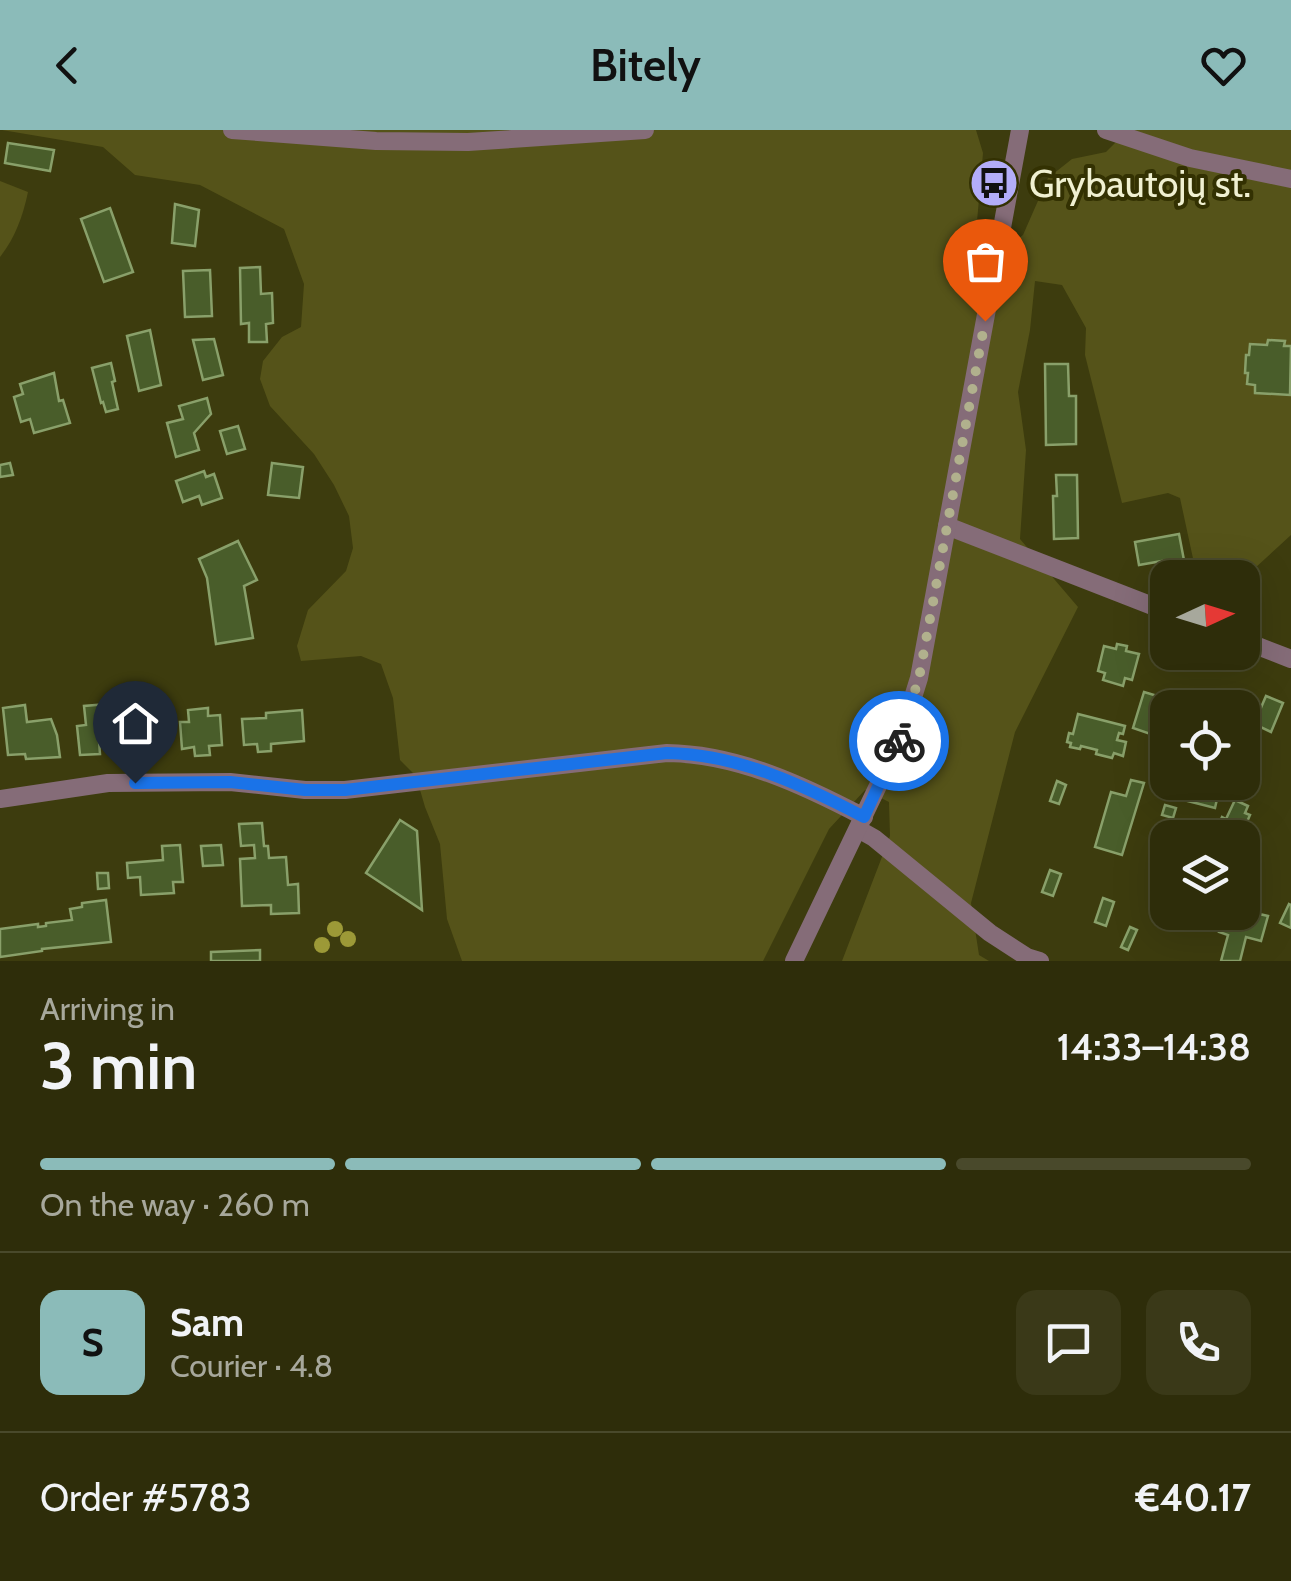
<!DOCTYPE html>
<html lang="en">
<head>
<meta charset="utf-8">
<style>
  body { margin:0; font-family:Cabin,sans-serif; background:#3a3918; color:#f1f3f6; height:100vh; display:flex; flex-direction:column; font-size:38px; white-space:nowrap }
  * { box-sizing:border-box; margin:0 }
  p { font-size:32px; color:#a7a89c }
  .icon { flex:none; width:55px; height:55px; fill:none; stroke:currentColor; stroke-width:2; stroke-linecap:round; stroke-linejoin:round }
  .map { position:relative; height:831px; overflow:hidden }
  .side { display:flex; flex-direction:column; background:#2e2d0a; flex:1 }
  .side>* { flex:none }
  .needle { width:65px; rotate:86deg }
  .controls { position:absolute; left:1150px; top:430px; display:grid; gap:20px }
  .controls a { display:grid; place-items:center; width:110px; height:110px; border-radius:20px; background:#2e2d0a; box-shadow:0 10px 40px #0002,0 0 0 2px #49492b; font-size:50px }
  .pin { position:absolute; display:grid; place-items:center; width:85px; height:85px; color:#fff; margin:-102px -42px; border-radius:50% 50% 50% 0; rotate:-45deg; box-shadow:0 0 10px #0007 }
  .pin .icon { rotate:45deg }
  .courier { position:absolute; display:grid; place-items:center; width:100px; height:100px; margin:-50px; border:8px solid #1a73e8; border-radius:50%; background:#fff; color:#222; box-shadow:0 2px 12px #0007 }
  .summary em { font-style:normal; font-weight:600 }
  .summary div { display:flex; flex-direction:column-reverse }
  .summary { display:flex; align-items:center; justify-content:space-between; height:170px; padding:0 40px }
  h1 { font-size:65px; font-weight:600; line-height:75px }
  .bar { display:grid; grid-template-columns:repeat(4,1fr); gap:15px 10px; align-content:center; height:120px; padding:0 40px }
  .bar i { height:12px; border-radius:8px; background:#49492b }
  .bar .selected { background:#8bbbb9 }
  .bar p { grid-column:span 4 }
  .line { display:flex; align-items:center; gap:25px; padding:0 40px; border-top:2px solid #49492b }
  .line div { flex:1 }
  .round { display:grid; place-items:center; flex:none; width:105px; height:105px; border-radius:20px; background:#3a3918 }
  header { display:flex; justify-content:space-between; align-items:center; height:130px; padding:0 40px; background:#8bbbb9; color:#111; font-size:45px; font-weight:600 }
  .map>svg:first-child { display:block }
  .green { fill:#555319 }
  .building { fill:#495d2a; stroke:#89a06a; stroke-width:2.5 }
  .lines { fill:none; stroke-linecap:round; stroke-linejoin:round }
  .street { stroke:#856c78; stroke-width:18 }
  .tree { fill:#9c9937 }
  .done { stroke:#b1b18d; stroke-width:10; stroke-dasharray:0 18 }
  .route { stroke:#1a73e8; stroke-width:12 }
  .labels { text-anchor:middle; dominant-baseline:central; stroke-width:8; stroke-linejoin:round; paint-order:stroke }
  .poi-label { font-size:38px; fill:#f0f0d1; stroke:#333102; text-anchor:start }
</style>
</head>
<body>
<header><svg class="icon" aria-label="back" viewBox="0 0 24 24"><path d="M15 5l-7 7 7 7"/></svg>Bitely<svg class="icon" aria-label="heart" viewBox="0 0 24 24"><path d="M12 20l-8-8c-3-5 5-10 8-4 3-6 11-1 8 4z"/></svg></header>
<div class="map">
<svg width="1291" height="831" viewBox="0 0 1291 831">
  <rect width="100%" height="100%" fill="#3d3c0e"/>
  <!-- green -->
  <g class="green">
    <polygon points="2,0 976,0 983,23 976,103 1015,111 1023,105 1048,48 1072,29 1106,22 1128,0 1291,0 1291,405 1243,449 1242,448 1197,447 1180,368 1168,363 1122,373 1085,225 1086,198 1062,155 1035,151 1030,200 1018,262 1026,320 1020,409 1078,477 1015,602 971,773 979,825 989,831 842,831 890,706 889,672 865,660 829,699 763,831 462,831 447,789 440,714 425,677 416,646 400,630 393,568 381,534 361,526 301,531 297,516 308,480 346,441 353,418 349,386 334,355 314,324 270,276 260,249 263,231 282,207 301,197 304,154 284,99 200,55 135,45 103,17"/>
    <path d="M0 51 28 62C23 86 15 108 0 127Z"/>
  </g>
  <!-- building -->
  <g class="building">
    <polygon points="8,13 54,20 50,41 5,33"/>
    <polygon points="175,74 199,80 195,116 172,113"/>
    <polygon points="110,78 133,142 104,152 81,89"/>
    <polygon points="260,137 261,164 272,163 273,193 266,194 267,212 249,212 249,193 241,194 240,138"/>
    <polygon points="210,140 212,186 185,187 183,141"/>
    <polygon points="150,200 161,255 139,261 127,206"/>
    <polygon points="214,209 223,245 203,250 193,210"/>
    <polygon points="1268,210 1285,211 1284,216 1291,216 1290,265 1255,263 1255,255 1247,254 1248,243 1245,243 1246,225 1249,225 1250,214 1267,215"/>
    <polygon points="111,233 115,251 112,252 118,279 106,282 103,272 101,273 92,238"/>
    <polygon points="1045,234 1068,234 1069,266 1076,266 1076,314 1046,315"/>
    <polygon points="54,243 59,271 63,270 70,293 34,303 30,289 21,292 14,267 23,264 20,254"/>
    <polygon points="207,268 211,284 194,303 199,320 176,327 167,293 183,289 179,276"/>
    <polygon points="238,296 245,319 227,324 220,301"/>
    <polygon points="10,333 13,345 0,347 0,335"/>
    <polygon points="272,333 303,337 299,368 268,365"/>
    <polygon points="204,341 206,347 214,344 222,368 202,375 199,366 183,372 176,351"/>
    <polygon points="1056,345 1077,345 1078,408 1054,409 1053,366 1057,366"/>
    <polygon points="1179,404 1187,446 1168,448 1165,450 1162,431 1139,435 1135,412"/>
    <polygon points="238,411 257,450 244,456 253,508 216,514 207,448 199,429"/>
    <polygon points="1117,514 1127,516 1126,521 1139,524 1132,550 1125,548 1123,556 1103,550 1105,543 1098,541 1104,516 1116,519"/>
    <polygon points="1144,562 1171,570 1159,607 1133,598"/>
    <polygon points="1266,566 1283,573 1271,602 1254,594"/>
    <polygon points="132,572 134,602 108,604 108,610 99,611 100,624 80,625 77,596 86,595 84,576"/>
    <polygon points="25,575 27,592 51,589 57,605 60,627 26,629 25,624 8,625 3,578"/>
    <polygon points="208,578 208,586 220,585 222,615 209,616 210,625 195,626 194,617 182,619 180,592 189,592 188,580"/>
    <polygon points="302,580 304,611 271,614 271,621 258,622 257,614 244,615 242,589 266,588 266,583"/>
    <polygon points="1078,584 1125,596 1123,604 1119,603 1117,610 1126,612 1123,626 1114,623 1112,628 1096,624 1097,620 1081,616 1080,619 1070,617 1071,613 1067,612 1069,603 1073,604"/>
    <polygon points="1131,650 1144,653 1122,725 1095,717 1111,662 1126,666"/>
    <polygon points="1057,651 1066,655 1059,674 1050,671"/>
    <polygon points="1180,652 1216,652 1212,667 1217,669 1215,678 1176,668"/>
    <polygon points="1235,670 1248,676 1245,683 1250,685 1240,708 1214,706 1222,687 1226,689"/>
    <polygon points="1165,675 1176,678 1173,688 1162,685"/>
    <polygon points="400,690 417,701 422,780 366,743"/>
    <polygon points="262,693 264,716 268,716 269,728 286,727 288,755 298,754 299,783 271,784 271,775 242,776 240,729 255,728 254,715 241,716 239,694"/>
    <polygon points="180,715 183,752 173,752 174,763 141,765 140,747 128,748 127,733 163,730 162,716"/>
    <polygon points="221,715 223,735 203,736 201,716"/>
    <polygon points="1050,740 1061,744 1053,766 1042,762"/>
    <polygon points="97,743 108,743 109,758 98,759"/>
    <polygon points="1103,768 1114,772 1106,796 1095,792"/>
    <polygon points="106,770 111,812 42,819 42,821 0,827 0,799 38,794 38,797 46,796 46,793 72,790 70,779 82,777 82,773"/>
    <polygon points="1289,774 1291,775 1291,798 1280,793"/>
    <polygon points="1242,780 1268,786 1261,811 1246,807 1240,831 1221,831 1228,805 1219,802 1224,782 1242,782"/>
    <polygon points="1130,797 1137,800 1128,820 1121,817"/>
    <polygon points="260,820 260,831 211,831 211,822"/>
  </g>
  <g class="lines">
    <!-- street -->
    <g class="street">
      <polyline points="232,0 376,11 468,12 645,0"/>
      <polyline points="1106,0 1190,28 1291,49"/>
      <polyline points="947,396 1168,482"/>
      <polyline points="1242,510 1291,529"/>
      <path d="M0 669 108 653 230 652 305 660H345L667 623C737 624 803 655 864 687"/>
      <polyline points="858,699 874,708 990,803 1027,827 1040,831"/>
      <polyline points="794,831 899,612 919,548 1020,0"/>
    </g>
  </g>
  <!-- trees -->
  <g class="tree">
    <circle cx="335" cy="799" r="8"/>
    <circle cx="348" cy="809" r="8"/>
    <circle cx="322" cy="815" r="8"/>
  </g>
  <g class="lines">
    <!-- done -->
    <polyline class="done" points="899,611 919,548 985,191"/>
    <!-- route -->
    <path class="route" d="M135 653 230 652 305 660H345L667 623C737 624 803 655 864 687L899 611"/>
  </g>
  <!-- icons -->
  <defs>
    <g id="bus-disc" transform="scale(2.5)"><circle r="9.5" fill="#b3adf9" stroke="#333102"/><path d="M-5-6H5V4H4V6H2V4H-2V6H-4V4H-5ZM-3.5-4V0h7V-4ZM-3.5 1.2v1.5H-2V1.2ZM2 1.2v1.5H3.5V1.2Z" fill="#111"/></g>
  </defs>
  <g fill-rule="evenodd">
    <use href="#bus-disc" x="994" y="53"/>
  </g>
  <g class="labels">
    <!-- poi labels -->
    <g class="poi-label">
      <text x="1029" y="53">Grybautojų st.</text>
    </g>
  </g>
</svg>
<div class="controls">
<a><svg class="needle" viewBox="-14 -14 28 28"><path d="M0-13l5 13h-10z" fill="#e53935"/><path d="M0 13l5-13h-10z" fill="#a7a89c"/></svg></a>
<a><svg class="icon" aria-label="locate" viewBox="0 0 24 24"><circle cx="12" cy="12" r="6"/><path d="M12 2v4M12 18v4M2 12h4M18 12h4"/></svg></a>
<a><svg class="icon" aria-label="layers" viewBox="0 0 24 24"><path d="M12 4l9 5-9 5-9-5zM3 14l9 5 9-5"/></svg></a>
</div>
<div class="pin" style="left:985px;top:191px;background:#ea580c"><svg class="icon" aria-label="bag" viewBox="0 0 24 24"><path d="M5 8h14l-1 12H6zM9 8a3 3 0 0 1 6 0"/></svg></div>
<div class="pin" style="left:135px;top:653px;background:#1f2937"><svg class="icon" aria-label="home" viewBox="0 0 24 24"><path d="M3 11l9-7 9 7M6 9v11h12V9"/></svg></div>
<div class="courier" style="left:899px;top:611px"><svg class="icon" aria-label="bike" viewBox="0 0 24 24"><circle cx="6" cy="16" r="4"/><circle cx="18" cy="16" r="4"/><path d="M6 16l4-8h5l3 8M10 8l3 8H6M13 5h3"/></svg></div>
</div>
<section class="side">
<div class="summary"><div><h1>3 min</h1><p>Arriving in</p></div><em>14:33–14:38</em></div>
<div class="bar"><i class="selected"></i><i class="selected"></i><i class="selected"></i><i></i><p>On the way · 260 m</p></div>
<div class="line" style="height:180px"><b class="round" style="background:#8bbbb9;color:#111">S</b><div><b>Sam</b><p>Courier · 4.8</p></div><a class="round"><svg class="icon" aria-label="chat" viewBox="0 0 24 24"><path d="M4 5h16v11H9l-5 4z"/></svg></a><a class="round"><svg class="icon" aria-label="phone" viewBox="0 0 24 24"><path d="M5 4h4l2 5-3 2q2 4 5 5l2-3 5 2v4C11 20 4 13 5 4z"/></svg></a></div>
<div class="line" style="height:130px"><div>Order #5783</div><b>€40.17</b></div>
</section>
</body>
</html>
